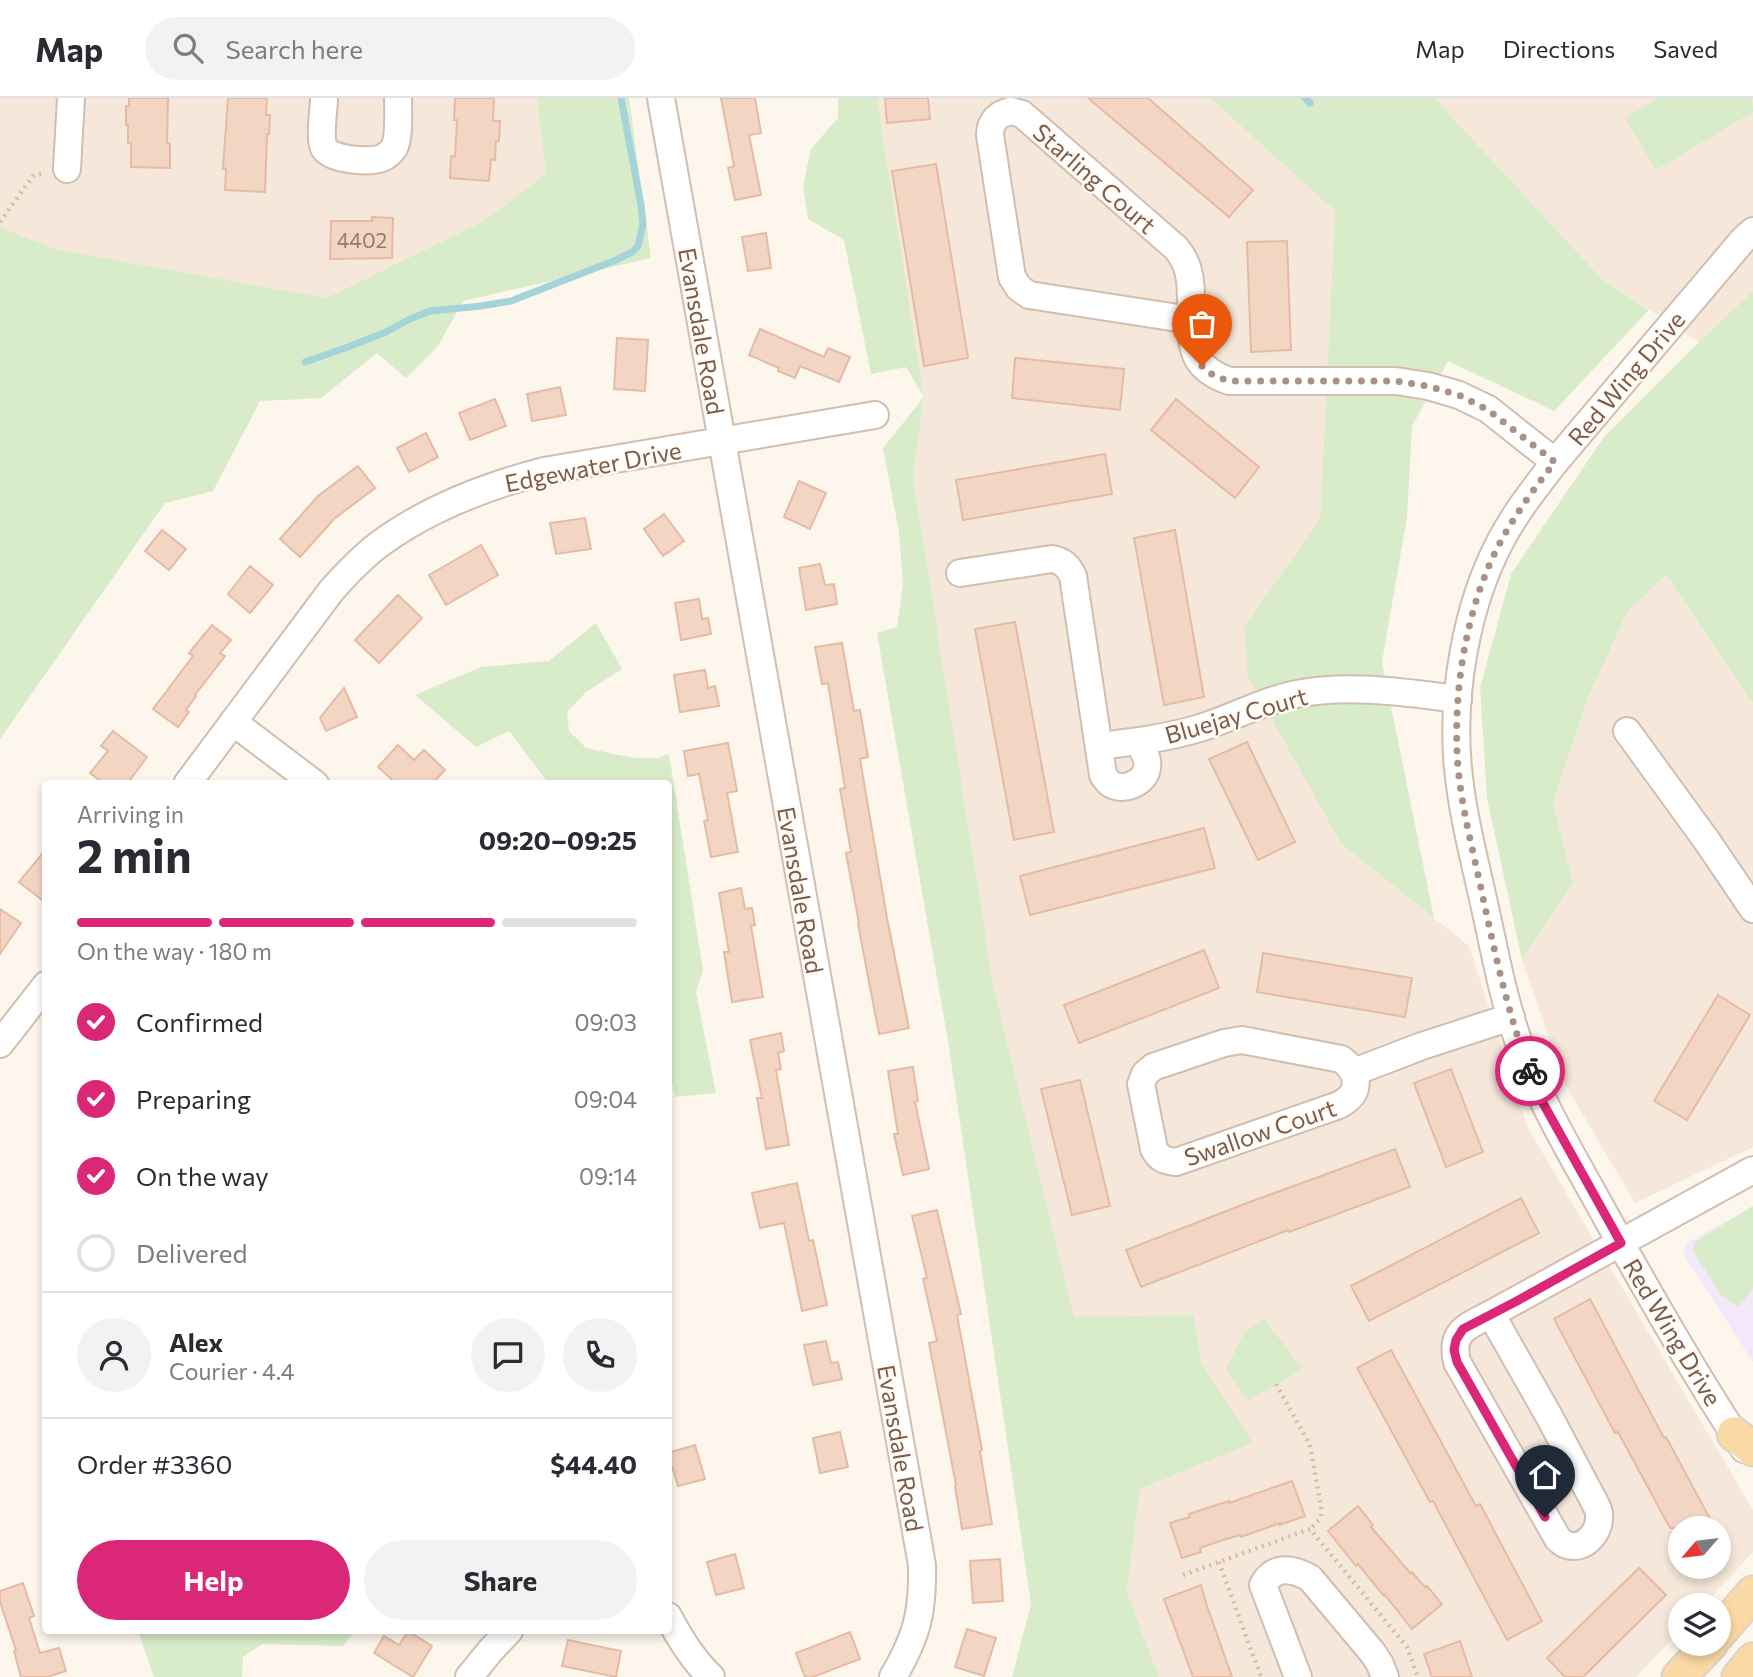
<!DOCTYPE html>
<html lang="en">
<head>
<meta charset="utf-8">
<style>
  body { margin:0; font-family:Commissioner,sans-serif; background:#f2f2f3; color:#2b2b33; height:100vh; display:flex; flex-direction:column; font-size:26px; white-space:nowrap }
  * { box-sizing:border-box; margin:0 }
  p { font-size:23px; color:#7c7c81 }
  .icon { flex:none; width:38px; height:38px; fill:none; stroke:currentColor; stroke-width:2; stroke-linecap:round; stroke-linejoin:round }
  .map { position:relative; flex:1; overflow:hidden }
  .details { position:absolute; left:42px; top:682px; width:630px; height:854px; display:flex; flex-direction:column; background:#fff; border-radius:7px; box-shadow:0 4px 10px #0003 }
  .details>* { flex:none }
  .needle { width:46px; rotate:242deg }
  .fabs { position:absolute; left:1668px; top:1418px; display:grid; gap:14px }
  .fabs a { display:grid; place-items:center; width:63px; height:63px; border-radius:50%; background:#fff; box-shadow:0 4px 10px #0003; font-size:35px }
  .pin { position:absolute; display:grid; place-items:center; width:60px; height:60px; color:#fff; margin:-72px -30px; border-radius:50% 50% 50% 0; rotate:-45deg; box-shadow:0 0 7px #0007 }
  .pin .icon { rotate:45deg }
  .courier { position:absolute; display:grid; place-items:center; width:70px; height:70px; margin:-35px; border:5px solid #db2777; border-radius:50%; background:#fff; color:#222; box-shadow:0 2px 9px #0007 }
  .summary em { font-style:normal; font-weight:700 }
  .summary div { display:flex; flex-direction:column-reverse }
  .summary { display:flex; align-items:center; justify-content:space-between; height:119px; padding:0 35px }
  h1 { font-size:46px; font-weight:700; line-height:52px }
  .bar { display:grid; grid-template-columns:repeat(4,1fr); gap:10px 7px; align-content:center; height:84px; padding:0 35px }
  .bar i { height:9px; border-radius:5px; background:#e1e1e2 }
  .bar .on { background:#db2777 }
  .bar p { grid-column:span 4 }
  .line { display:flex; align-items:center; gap:18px; padding:0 35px; border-top:2px solid #e1e1e2 }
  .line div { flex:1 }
  .round { display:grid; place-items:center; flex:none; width:74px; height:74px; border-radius:37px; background:#f2f2f3 }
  ol { padding:0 35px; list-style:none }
  li { display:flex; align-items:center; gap:21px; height:77px }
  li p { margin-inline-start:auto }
  li .icon { padding:7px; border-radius:50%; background:#db2777; color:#fff; stroke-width:4 }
  li:last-child { color:#7c7c81 }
  li i { width:38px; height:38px; border:4px solid #e1e1e2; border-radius:50% }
  .action { display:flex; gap:14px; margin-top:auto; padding:14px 35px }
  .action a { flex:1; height:80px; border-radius:42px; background:#db2777; color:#fff; font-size:28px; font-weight:700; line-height:80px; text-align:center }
  .action a+a { background:#f2f2f3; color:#2b2b33 }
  header { display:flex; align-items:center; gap:42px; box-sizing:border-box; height:98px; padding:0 35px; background:#fff; border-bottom:2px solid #e1e1e2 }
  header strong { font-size:33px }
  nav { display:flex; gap:38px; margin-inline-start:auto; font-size:24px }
  .search { width:490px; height:63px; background:#f2f2f3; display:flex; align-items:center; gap:18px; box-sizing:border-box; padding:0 24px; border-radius:38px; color:#7c7c81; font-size:26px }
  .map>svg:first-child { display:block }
  .residential { fill:#f5e8da; fill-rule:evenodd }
  .education { fill:#f3e8fa }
  .green { fill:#d8ecc9 }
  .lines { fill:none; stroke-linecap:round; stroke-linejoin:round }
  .stream { stroke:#a5d3da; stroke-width:7 }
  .building { fill:#f3d5c3; stroke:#e6bba3; stroke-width:2 }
  .minor-casing { stroke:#d1beb0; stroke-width:30 }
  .major-casing { stroke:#dad1cd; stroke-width:37 }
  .path { stroke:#d9b8a5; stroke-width:4.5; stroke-dasharray:2 5; stroke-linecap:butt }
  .minor { stroke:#fff; stroke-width:26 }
  .major { stroke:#fbd9a5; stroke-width:33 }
  .done { stroke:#a89285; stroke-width:7; stroke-dasharray:0 12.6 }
  .route { stroke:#db2777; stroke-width:9 }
  .labels { text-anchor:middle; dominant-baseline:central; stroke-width:5; stroke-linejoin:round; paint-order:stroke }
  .number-label { font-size:21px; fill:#987a6a }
  .street-label { font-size:24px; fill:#7a5c4d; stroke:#fffaf3 }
</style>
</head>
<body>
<header>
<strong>Map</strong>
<div class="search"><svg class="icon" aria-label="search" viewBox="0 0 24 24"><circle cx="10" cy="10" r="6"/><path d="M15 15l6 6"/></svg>Search here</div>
<nav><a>Map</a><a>Directions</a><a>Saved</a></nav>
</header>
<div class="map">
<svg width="1753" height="1579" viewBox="0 0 1753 1579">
  <rect width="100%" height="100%" fill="#fdf6ec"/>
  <!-- residential -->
  <g class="residential">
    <polygon points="0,0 537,0 546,76 484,123 326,200 54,151 0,129"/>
    <path d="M877 0H1210L1335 113 1320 421 1244 529 1342 747 1469 848 1528 1030 1753 1412V1454L1704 1507H1680V1533L1636 1579H1159L1127 1494 1140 1391 1253 1345 1202 1266 1194 1217 1074 1220 994 891 913 378 924 299ZM1680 1430H1718V1468H1680Z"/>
    <polygon points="1434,0 1753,0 1753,193 1699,244 1602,181"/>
    <polygon points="1666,477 1753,605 1753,1049 1635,1105 1565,986 1522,862 1573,784 1553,704 1588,600 1627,514"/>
  </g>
  <!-- education -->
  <polygon class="education" points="1753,1108 1753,1264 1683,1155 1687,1145"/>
  <!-- green -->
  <g class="green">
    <polygon points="537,0 629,0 651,160 463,203 438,248 406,280 377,255 321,300 260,303 213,393 165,405 0,641 0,129 54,151 326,200 484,123 546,76"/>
    <polygon points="838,0 877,0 924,299 913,378 994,891 1074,1219 1194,1217 1202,1266 1253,1345 1140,1391 1127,1494 1159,1579 1012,1579 1031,1506 948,943 877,535 897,529 903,487 899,434 883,350 924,299 906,269 871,276 844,142 808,121 803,88 811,51 838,20"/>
    <polygon points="1210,0 1434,0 1602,181 1649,212 1554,313 1448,263 1412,328 1407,419 1382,564 1434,820 1342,747 1248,578 1244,529 1320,421 1335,113"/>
    <polygon points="1659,0 1752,0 1753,14 1656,72 1625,20"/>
    <polygon points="1753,193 1753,605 1666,477 1627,514 1588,600 1553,704 1573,784 1522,862 1487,700 1480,590 1511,476 1604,339 1699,244"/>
    <polygon points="596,525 622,571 586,594 567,614 569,633 586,650 634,660 658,660 669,656 703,872 696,894 716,995 675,999 669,969 668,686 549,686 509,633 476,649 415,597 481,569 549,563"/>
    <polygon points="1753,1108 1753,1190 1739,1209 1722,1198 1693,1153 1695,1144"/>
    <path d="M1264 1221 1302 1270C1286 1283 1266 1292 1248 1302L1226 1271 1245 1233Z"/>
    <polygon points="138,1533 355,1533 343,1548 262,1546 243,1559 242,1579 154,1579"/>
  </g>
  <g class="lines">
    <!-- stream -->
    <g class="stream">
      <polyline points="1305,0 1310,5"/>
      <polyline points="305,264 348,249 386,234 410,221 430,213 481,208 511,203 616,162 632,154 638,148 643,126 641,107 621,0"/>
    </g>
  </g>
  <!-- building -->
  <g class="building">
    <polygon points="129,0 168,0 167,45 170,46 170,70 131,69 131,45 128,45 128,27 126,27 126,8 129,8"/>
    <polygon points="228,0 267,0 266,17 270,17 269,36 267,36 265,94 225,92 226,71 223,71"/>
    <polygon points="455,0 494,0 493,23 500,23 499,43 496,43 495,62 491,61 489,83 450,80 451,58 455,59 457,22 454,22"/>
    <polygon points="721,0 755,0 761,35 749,37 761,97 735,102 728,70 734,68"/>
    <polygon points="885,0 928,0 930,21 887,25"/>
    <polygon points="1088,0 1148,0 1253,92 1229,119"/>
    <polygon points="936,66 968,260 924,268 892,73"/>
    <polygon points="372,119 393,120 392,160 330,161 331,123 372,123"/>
    <polygon points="766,135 771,170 748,173 742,139"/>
    <polygon points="1287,143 1291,252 1251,254 1247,144"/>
    <polygon points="760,231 824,259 828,250 850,259 839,284 800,268 795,280 778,273 779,270 749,257"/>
    <polygon points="617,240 648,242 645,293 614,291"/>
    <polygon points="1015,260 1124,271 1120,312 1012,300"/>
    <polygon points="560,289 566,317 532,323 527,296"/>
    <polygon points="495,301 506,328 470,342 459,315"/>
    <polygon points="1176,301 1259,369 1235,400 1151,332"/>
    <polygon points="426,335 438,359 409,374 397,350"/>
    <polygon points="1105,356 1112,396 963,422 956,382"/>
    <polygon points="358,368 375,390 334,421 300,459 280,441 318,398"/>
    <polygon points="799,383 826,395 810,431 784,419"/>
    <polygon points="664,416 684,443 663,458 644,431"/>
    <polygon points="585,420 591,451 556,456 550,425"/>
    <polygon points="162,432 186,451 169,472 145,453"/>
    <polygon points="1175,432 1204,599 1164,607 1134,440"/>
    <polygon points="481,447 498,477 446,507 429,477"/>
    <polygon points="820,466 825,487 834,486 837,506 806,512 799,470"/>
    <polygon points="250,468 273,487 250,515 228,496"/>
    <polygon points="398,497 422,520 379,565 355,542"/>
    <polygon points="699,501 702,521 708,520 711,536 681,542 675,505"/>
    <polygon points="1015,524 1054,734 1014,742 975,531"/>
    <polygon points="212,527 231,542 220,555 225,558 195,597 196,598 186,612 189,614 178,629 153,611 193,558 189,555"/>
    <polygon points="842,545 854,613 860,612 868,659 860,661 887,820 909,930 879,936 858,826 859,825 846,755 851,754 840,691 845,690 828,585 822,586 815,549"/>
    <polygon points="705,572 708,590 715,588 719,608 680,614 674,577"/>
    <polygon points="344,590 357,619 326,633 320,620"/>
    <polygon points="113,633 147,659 127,686 105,686 90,675 108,653 101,648"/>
    <polygon points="1247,644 1295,744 1258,762 1209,661"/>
    <polygon points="728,645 737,693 727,695 738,754 711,759 704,723 708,722 699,676 688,678 684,653"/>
    <polygon points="398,647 414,662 424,652 445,672 432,686 397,686 378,669"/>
    <polygon points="1204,730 1215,770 1030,817 1020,778"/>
    <polygon points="46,751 46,805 19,784"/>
    <polygon points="741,790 745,811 752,810 755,827 751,828 763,899 732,904 724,854 729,854 719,795"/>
    <polygon points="0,811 21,825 0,856"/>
    <polygon points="1204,852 1219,890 1079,945 1064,907"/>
    <polygon points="1263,855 1412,880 1405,919 1257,894"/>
    <polygon points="1718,897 1750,917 1687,1022 1654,1003"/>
    <polygon points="781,935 784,953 778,955 781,971 776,972 789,1047 766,1051 757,1000 762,1000 750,942"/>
    <polygon points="913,969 918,1003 915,1004 929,1071 903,1077 894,1036 898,1036 888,973"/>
    <polygon points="1451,971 1483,1054 1446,1069 1414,985"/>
    <polygon points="1080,982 1110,1108 1072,1117 1041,991"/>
    <polygon points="1395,1051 1410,1089 1289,1134 1288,1132 1141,1189 1126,1152 1247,1105"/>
    <polygon points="797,1085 809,1143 813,1142 827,1207 802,1213 784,1125 760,1130 752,1095"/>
    <polygon points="1521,1100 1539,1135 1369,1223 1351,1188"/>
    <polygon points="937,1112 961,1216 957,1217 982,1352 980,1353 992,1426 962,1431 955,1388 956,1387 929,1245 937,1243 923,1181 927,1180 912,1118"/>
    <polygon points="1590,1201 1664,1340 1666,1339 1715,1430 1670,1430 1618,1334 1615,1335 1554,1221"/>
    <polygon points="826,1243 831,1265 838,1264 842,1281 813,1287 804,1247"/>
    <polygon points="1391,1252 1476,1408 1480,1406 1542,1523 1507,1542 1433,1403 1430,1404 1357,1270"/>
    <polygon points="840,1334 848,1369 820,1375 813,1340"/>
    <polygon points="695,1347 705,1381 678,1388 668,1355"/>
    <polygon points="1292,1383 1305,1418 1280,1427 1280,1425 1241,1439 1240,1437 1220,1443 1200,1450 1201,1454 1182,1460 1170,1425 1190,1419 1189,1416 1229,1403 1229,1405"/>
    <polygon points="1358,1408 1373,1427 1371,1429 1411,1476 1412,1474 1425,1489 1427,1488 1442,1506 1412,1531 1385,1497 1384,1498 1358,1466 1356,1468 1328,1433"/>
    <polygon points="735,1456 744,1490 716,1497 707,1464"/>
    <polygon points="1000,1461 1003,1503 973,1505 970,1463"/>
    <polygon points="1639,1470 1666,1497 1583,1579 1565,1579 1547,1560"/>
    <polygon points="23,1485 34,1518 29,1520 40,1555 59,1550 66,1573 47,1579 21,1579 14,1553 16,1552 0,1504 0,1493"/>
    <polygon points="1201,1487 1207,1508 1232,1579 1193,1579 1164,1501"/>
    <polygon points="967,1531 996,1540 984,1578 955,1569"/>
    <polygon points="408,1533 432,1548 413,1579 374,1555 384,1538 399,1547"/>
    <polygon points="850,1534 860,1561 813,1579 805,1579 796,1555"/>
    <polygon points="568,1542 621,1553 616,1579 562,1568"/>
    <polygon points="1460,1543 1472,1579 1432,1579 1424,1556"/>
  </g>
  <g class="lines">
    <!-- minor casing -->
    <g class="minor-casing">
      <g id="minor">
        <path d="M324 0C324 12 319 39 324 50 331 62 370 65 382 60 387 58 391 54 394 50 400 38 398 13 398 0"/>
        <path d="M661 0 922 1467C923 1515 917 1538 893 1579"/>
        <path d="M1011 13 1022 16 1176 150C1195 172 1190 195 1191 222L1029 197 1019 190 1012 179 990 37C990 23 998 16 1011 13Z"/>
        <polyline points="67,71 71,0"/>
        <path d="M1191 222C1191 255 1196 271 1229 283H1396L1428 288 1459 297 1488 311 1555 364"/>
        <path d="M960 475 1052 461C1063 463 1068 468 1073 478L1103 677C1104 679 1109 685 1111 686 1123 694 1145 685 1147 670 1149 661 1142 651 1139 643"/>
        <polyline points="233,624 315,686"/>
        <polyline points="1627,633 1707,743 1753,811"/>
        <path d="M1099 648C1133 644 1167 640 1200 630 1235 619 1266 601 1302 595 1352 586 1408 595 1458 601"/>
        <path d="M187 686 331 493C344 478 358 464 373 451 423 412 483 389 544 373L875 317"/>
        <path d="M1242 942 1341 961C1360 975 1362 995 1339 1007L1176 1064C1166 1063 1159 1061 1154 1051L1141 986 1145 976 1153 969 1224 945Z"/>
        <polyline points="0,946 46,887"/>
        <polyline points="1354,974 1422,948 1511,919"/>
        <path d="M1491 1216 1550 1320 1595 1405C1597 1409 1599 1412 1599 1416 1601 1433 1585 1453 1567 1447 1565 1447 1559 1442 1558 1441L1457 1264C1450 1233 1466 1229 1491 1216Z"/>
        <polyline points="1491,1216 1753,1072"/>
        <path d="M1744 1351C1691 1271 1644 1188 1598 1104 1569 1052 1539 1001 1519 945 1501 895 1493 843 1481 792 1472 752 1462 712 1458 670 1451 597 1466 509 1500 444 1515 415 1535 390 1555 364L1743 142 1753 133"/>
        <path d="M668 1518C680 1541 693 1562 711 1579"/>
        <polyline points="469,1579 491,1552 509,1533"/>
        <path d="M1298 1579 1263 1487C1274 1467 1292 1470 1310 1480L1372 1554 1380 1566 1385 1579"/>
      </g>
    </g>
    <!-- major casing -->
    <g class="major-casing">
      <g id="major">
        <polyline points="1734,1336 1753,1351"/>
        <polyline points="1718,1536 1753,1495"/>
        <polyline points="1679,1579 1711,1545"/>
        <polyline points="1739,1579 1753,1562"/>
      </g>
    </g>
    <!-- path -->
    <g class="path">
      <polyline points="0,124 33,78 45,75"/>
      <polyline points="1276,1286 1310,1347 1322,1414 1320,1421 1310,1431"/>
      <polyline points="1219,1464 1261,1579"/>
      <polyline points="1183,1477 1310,1431 1407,1549 1418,1579"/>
    </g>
    <!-- minor -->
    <use href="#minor" class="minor"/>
    <!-- major -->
    <use href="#major" class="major"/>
  </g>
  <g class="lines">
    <!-- done -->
    <path class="done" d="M1202 268 1214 278 1229 283H1396L1428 288 1459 297 1488 312 1555 364C1535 389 1517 414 1501 443 1466 507 1452 596 1458 669 1462 713 1474 756 1483 800 1496 859 1508 917 1530 973"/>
    <!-- route -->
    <polyline class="route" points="1530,973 1539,998 1621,1145 1515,1204 1463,1231 1456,1242 1454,1252 1457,1264 1545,1419"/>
  </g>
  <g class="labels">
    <!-- number labels -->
    <g class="number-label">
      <text x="362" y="141">4402</text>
    </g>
    <!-- street labels -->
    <g class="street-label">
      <text transform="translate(1095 80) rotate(41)">Starling Court</text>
      <text transform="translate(702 233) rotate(80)">Evansdale Road</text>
      <text transform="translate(1626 280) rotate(-50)">Red Wing Drive</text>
      <text transform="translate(593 368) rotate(-11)">Edgewater Drive</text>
      <text transform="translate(1236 617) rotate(-16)">Bluejay Court</text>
      <text transform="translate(801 792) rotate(80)">Evansdale Road</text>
      <text transform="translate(1260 1034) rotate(-19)">Swallow Court</text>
      <text transform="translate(1673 1234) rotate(59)">Red Wing Drive</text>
      <text transform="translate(901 1350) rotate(80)">Evansdale Road</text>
    </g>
  </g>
</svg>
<div class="fabs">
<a><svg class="needle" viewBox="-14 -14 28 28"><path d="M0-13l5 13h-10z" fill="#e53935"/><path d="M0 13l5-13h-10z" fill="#7c7c81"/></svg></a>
<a><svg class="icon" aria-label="layers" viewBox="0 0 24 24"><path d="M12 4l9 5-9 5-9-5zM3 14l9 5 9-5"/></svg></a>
</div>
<div class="pin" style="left:1202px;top:268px;background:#ea580c"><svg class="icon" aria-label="bag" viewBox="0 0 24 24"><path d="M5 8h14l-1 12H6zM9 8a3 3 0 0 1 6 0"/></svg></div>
<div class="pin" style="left:1545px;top:1419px;background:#1f2937"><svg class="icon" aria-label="home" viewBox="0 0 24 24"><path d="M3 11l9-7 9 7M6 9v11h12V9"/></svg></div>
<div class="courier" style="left:1530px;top:973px"><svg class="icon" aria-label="bike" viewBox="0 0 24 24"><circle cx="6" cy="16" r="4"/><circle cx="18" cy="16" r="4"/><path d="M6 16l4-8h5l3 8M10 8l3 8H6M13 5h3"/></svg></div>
<section class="details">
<div class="summary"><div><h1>2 min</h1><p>Arriving in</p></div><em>09:20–09:25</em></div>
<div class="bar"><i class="on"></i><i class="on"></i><i class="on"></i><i></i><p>On the way · 180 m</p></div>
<ol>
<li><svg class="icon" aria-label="check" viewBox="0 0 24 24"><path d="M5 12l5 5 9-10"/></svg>Confirmed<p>09:03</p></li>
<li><svg class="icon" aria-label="check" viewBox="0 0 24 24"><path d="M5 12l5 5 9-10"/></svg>Preparing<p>09:04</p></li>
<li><svg class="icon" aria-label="check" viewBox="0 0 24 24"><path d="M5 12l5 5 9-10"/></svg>On the way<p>09:14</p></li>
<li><i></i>Delivered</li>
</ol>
<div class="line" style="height:126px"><a class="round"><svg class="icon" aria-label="person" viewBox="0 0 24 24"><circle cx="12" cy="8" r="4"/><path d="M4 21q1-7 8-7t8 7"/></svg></a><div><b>Alex</b><p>Courier · 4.4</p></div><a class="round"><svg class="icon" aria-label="chat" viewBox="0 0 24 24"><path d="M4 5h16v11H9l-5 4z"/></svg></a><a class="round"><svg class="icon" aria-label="phone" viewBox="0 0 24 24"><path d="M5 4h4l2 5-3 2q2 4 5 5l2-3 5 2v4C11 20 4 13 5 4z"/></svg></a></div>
<div class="line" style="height:91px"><div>Order #3360</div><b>$44.40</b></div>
<div class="action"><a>Help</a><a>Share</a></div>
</section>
</div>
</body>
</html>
